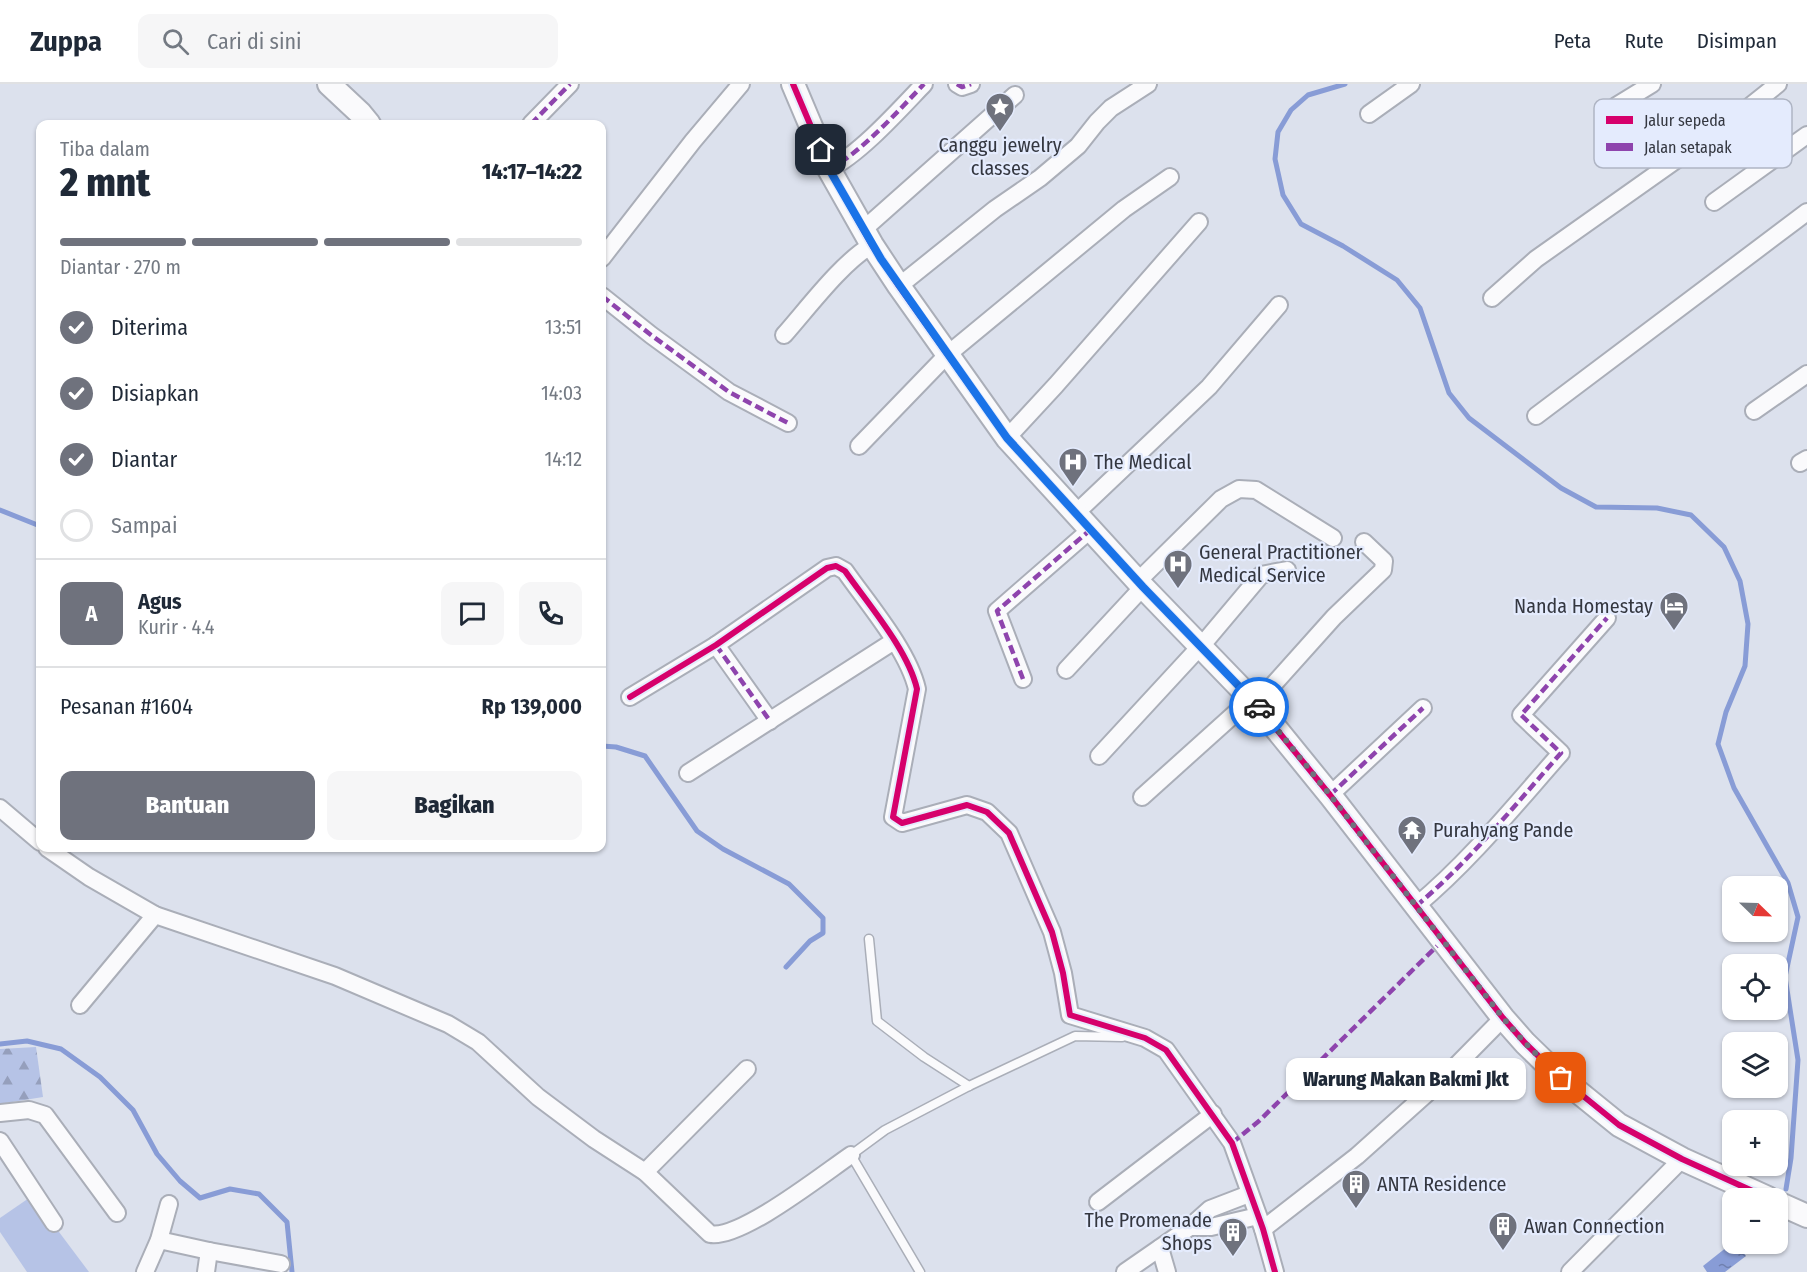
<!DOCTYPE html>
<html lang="id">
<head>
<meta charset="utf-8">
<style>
  body { margin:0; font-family:"Fira Sans Condensed",sans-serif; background:#f6f6f7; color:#1f2937; height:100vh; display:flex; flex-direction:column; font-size:22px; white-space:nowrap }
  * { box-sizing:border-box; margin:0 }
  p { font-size:20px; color:#747a83 }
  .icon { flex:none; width:33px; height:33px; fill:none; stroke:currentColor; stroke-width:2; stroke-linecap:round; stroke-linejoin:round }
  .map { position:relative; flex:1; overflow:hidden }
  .panel { position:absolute; left:36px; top:36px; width:570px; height:732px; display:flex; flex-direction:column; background:#fff; border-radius:12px; box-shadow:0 2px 4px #0004 }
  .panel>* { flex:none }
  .needle { width:39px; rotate:113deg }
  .fabs { position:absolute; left:1722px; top:792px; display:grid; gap:12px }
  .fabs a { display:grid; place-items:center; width:66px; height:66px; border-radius:12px; background:#fff; box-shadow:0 2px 4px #0004; font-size:30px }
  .pin { position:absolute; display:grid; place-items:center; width:51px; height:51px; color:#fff; margin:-26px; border-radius:12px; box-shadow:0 3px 9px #0006 }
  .courier { position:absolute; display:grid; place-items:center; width:60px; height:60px; margin:-30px; border:4px solid #1a73e8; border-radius:50%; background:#fff; color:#222; box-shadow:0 2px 8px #0007 }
  .bubble { position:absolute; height:42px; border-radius:12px; background:#fff; box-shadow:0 2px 4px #0004; font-size:20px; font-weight:800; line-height:42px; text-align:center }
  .head em { font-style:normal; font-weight:800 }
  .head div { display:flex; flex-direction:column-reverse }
  .head { display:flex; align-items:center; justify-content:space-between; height:102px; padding:0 24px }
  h1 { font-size:39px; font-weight:800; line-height:45px }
  .bar { display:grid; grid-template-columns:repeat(4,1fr); gap:9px 6px; align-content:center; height:72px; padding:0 24px }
  .bar i { height:8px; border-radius:4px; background:#e0e1e3 }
  .bar .active { background:#6f727d }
  .bar p { grid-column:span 4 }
  .line { display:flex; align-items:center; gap:15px; padding:0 24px; border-top:2px solid #e0e1e3 }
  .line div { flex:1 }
  .round { display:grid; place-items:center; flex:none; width:63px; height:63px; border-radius:12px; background:#f6f6f7 }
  ol { padding:0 24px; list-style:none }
  li { display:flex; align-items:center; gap:18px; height:66px }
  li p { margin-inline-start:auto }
  li .icon { padding:6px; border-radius:50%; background:#6f727d; color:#fff; stroke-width:4 }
  li:last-child { color:#747a83 }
  li i { width:33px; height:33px; border:3px solid #e0e1e3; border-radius:50% }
  .button { display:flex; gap:12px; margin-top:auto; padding:12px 24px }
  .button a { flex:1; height:69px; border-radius:12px; background:#6f727d; color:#fff; font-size:24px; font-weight:800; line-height:69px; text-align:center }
  .button a+a { background:#f6f6f7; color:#1f2937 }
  header { display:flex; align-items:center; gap:36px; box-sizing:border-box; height:84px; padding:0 30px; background:#fff; border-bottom:2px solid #e0e1e3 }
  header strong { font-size:28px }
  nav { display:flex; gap:33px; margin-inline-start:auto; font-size:21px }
  .search { width:420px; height:54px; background:#f6f6f7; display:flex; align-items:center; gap:15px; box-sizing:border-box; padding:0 21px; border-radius:12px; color:#747a83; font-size:22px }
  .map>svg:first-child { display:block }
  .green { fill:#b6c3e6 }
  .forest { fill:url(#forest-firs) }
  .water { fill:url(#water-ripples) }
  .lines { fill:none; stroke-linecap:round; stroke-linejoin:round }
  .stream { stroke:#889cd6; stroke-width:5 }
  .lane-casing { stroke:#aaaeb8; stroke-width:11 }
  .street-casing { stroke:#aaaeb8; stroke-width:20 }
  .secondary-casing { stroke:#aaaeb8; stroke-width:26 }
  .lane { stroke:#fafafc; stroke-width:8 }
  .street { stroke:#fafafc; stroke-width:16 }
  .secondary { stroke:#fafafc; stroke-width:22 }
  .quiet { stroke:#8e44ad; stroke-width:4.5; stroke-dasharray:9 4.5; stroke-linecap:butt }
  .cycleway-casing { stroke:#e4ebfd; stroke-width:10 }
  .cycleway { stroke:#d6006c; stroke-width:6 }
  .done { stroke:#6f727d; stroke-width:6; stroke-dasharray:0 10.8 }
  .route { stroke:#1a73e8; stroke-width:8 }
  .labels { text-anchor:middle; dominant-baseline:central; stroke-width:4.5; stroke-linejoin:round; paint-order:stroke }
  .poi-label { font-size:20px; fill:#343740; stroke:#e4ebfd; text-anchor:start }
  .key { fill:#e4ebfd; stroke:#afb5c4; stroke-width:1.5 }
  .key-label { font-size:16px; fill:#343740 }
</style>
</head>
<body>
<header>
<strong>Zuppa</strong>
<div class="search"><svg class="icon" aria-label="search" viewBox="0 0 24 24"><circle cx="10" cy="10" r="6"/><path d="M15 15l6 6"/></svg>Cari di sini</div>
<nav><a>Peta</a><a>Rute</a><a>Disimpan</a></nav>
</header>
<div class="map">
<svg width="1807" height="1188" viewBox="0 0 1807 1188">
  <defs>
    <pattern id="forest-firs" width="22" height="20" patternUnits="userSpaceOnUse" patternTransform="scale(1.5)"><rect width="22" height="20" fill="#b6c3e6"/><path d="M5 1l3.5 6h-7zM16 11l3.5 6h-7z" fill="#959fbc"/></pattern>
    <pattern id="water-ripples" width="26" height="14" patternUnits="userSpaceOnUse" patternTransform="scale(1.5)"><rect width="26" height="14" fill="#889cd6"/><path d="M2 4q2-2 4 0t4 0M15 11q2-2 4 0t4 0" fill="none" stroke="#7080af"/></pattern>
  </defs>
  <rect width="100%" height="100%" fill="#dce1ed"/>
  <!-- green -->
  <polygon class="green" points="32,1112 89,1188 27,1188 0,1148 0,1134"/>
  <!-- forest -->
  <polygon class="forest" points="36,963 43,1013 0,1020 0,965"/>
  <!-- water -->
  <polygon class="water" points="1732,1159 1737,1160 1746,1172 1725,1188 1707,1188 1703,1182"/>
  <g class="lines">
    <!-- stream -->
    <g class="stream">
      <polyline points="1345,0 1308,11 1291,26 1278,48 1275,75 1283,111 1301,140 1343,162 1397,196 1420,224 1449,309 1469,334 1561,404 1596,423 1657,424 1691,431 1724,463 1740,497 1748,540 1745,582 1726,628 1718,660 1734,704 1788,799 1798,833 1785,893 1798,976 1791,1074 1786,1105"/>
      <polyline points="0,426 40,442"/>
      <polyline points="602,662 616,663 645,672 697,747 723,765 789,800 823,834 823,849 810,857 786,883"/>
      <polyline points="0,960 27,957 61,965 100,993 133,1026 157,1070 180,1097 200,1114 230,1105 259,1110 287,1138 292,1188"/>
    </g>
    <!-- lane casing -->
    <g class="lane-casing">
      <g id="lane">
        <polyline points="869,855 877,937 924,973 969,1002"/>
        <polyline points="920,1188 851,1071 885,1046 969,1002 1075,952 1122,953"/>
      </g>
    </g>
    <!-- street casing -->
    <g class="street-casing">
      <g id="street">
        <polyline points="957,0 962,3 971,0"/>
        <polyline points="1616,22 1652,0"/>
        <polyline points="1369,30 1411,0"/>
        <polyline points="531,40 570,0"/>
        <path d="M829 85C860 70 900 25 924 0"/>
        <polyline points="1714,118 1807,51"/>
        <polyline points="864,145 1015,11"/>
        <polyline points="602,174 693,57 741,0"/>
        <polyline points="899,202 995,125 1040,94 1078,62 1097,38 1111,24 1148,0"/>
        <polyline points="602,212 651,251 729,308 788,339"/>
        <polyline points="1492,214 1536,175 1734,35 1778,0"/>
        <path d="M784 251C808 224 842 178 872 161"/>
        <polyline points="1754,327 1807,290"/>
        <polyline points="1536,332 1807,128"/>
        <polyline points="1007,354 1056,301 1199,138"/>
        <polyline points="859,362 947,271 1124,125 1170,93"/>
        <polyline points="1800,379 1807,375"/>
        <polyline points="1075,430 1209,303 1279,221"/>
        <polyline points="1138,497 1221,415 1239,405 1256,406 1333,454"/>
        <polyline points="716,561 770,637"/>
        <polyline points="1066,586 1143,503"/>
        <polyline points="1023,595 997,527 1090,446"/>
        <path d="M630 613 716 561 827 484 836 482 845 487C868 520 908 566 917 605L893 733 902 739 967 721 987 728 1009 749 1052 848 1063 889 1070 931 1145 954 1166 966 1232 1059 1263 1145 1275 1188"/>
        <polyline points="1256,620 1334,533 1383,486 1384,477 1364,458"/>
        <polyline points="1099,672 1208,554 1261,491 1287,486"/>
        <polyline points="688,689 894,557"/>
        <polyline points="1330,711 1423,624"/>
        <polyline points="1142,713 1251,615"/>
        <polyline points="0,724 40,758"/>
        <path d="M47 764 89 793 155 831 335 892 448 940 478 958 538 1013 594 1055 645 1088 710 1150C740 1156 823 1090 851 1071"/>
        <path d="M1416 822C1470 777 1515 721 1561 669L1521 631 1607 534"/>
        <polyline points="80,921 155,831"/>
        <polyline points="0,1029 29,1026 45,1031 117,1129"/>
        <polyline points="0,1057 54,1139"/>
        <polyline points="645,1088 747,985"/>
        <polyline points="1098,1118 1213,1030"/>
        <polyline points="1190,1143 1211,1143 1258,1132"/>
        <polyline points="1263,1145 1357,1072 1444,994 1503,934"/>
        <polyline points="159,1156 209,1167 281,1180"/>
        <polyline points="1160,1164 1167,1188"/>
        <polyline points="145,1188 159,1156 169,1120"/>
        <polyline points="206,1188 209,1167"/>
        <polyline points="1125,1188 1190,1143 1210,1125 1249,1110"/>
        <polyline points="1570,1188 1682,1075"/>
      </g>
    </g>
    <!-- secondary casing -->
    <g class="secondary-casing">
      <g id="secondary">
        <polyline points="329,0 360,29 369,40"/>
        <polyline points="793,0 829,85 872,161 899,202 1007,354 1143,503 1256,620 1330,711 1503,934 1525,959 1561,994 1619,1041 1682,1075 1768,1114"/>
        <polyline points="1778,1119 1807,1132"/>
      </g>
    </g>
    <!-- lane -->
    <use href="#lane" class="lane"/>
    <!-- street -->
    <use href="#street" class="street"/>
    <!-- secondary -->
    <use href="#secondary" class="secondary"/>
    <!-- quiet -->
    <g class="quiet">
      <polyline points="957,0 962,3 971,0"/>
      <polyline points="531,40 570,0"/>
      <path d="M829 85C860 70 900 25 924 0"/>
      <polyline points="602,212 651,251 729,308 788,339"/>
      <polyline points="716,561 770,637"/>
      <polyline points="1023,595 997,527 1090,446"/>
      <polyline points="1330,711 1423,624"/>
      <path d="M1416 822C1470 777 1515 721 1561 669L1521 631 1607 534"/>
      <polyline points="1232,1059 1259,1037 1437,862"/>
    </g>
    <!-- cycleway casing -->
    <g class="cycleway-casing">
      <g id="cycleway">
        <polyline points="793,0 829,85 872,161 899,202 1007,354 1143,503 1256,620 1330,711 1503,934 1525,959 1561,994 1619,1041 1682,1075 1768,1114"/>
        <path d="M630 613 716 561 827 484 836 482 845 487C868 520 908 566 917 605L893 733 902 739 967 721 987 728 1009 749 1052 848 1063 889 1070 931 1145 954 1166 966 1232 1059 1263 1145 1275 1188"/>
      </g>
    </g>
    <!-- cycleway -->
    <use href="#cycleway" class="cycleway"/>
  </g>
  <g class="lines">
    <!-- done -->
    <polyline class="done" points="1259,623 1330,711 1503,934 1525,959 1561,994"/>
    <!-- route -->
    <polyline class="route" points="821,66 829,85 881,175 1007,354 1143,503 1259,623"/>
  </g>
  <!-- icons -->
  <defs>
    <g id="sight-pin" transform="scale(1.5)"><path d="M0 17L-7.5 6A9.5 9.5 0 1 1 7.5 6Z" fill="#6f727d" stroke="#e4ebfd"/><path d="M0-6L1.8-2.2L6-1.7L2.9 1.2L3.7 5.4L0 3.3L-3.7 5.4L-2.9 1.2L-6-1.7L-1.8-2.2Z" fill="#fff"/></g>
    <g id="hospital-pin" transform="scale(1.5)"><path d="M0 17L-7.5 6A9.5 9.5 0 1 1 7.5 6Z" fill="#6f727d" stroke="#e4ebfd"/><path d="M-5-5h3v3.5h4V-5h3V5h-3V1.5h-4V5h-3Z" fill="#fff"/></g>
    <g id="hotel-pin" transform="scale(1.5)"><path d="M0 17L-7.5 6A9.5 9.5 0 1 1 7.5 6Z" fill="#6f727d" stroke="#e4ebfd"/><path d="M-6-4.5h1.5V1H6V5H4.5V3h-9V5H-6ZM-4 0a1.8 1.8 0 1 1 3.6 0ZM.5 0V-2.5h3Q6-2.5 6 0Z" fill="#fff"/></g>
    <g id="temple-pin" transform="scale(1.5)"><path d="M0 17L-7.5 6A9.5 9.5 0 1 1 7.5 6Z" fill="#6f727d" stroke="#e4ebfd"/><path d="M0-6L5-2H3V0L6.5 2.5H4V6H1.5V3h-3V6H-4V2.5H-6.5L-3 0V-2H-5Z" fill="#fff"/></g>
    <g id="building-pin" transform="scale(1.5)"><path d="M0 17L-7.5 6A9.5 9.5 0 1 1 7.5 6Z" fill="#6f727d" stroke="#e4ebfd"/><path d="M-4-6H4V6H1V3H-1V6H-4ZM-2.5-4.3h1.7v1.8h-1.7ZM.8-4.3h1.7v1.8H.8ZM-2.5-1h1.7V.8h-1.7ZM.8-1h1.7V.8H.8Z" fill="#fff"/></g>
  </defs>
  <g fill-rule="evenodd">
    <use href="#sight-pin" x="1000" y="23"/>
    <use href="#hospital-pin" x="1073" y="378"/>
    <use href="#hospital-pin" x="1178" y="480"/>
    <use href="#hotel-pin" x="1674" y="522"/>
    <use href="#temple-pin" x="1412" y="746"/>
    <use href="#building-pin" x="1356" y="1100"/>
    <use href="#building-pin" x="1503" y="1142"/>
    <use href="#building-pin" x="1233" y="1148"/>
  </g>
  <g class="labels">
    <!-- poi labels -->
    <g class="poi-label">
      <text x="1000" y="61" text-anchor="middle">Canggu jewelry<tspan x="1000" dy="23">classes</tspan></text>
      <text x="1094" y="378">The Medical</text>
      <text x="1199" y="468">General Practitioner<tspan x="1199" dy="23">Medical Service</tspan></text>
      <text x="1653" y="522" text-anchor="end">Nanda Homestay</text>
      <text x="1433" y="746">Purahyang Pande</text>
      <text x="1377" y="1100">ANTA Residence</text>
      <text x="1212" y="1136" text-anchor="end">The Promenade<tspan x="1212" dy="23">Shops</tspan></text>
      <text x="1524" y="1142">Awan Connection</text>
    </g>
  </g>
  <!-- legend -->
  <rect x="1594" y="15" width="198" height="69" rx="9" class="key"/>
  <rect x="1606" y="32" width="27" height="8" fill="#d6006c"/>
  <rect x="1606" y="59" width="27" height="8" fill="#8e44ad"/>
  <g class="key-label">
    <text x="1644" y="42">Jalur sepeda</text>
    <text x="1644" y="69">Jalan setapak</text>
  </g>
</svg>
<div class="fabs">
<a><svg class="needle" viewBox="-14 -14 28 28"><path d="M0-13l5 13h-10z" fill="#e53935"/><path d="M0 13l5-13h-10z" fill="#747a83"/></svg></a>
<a><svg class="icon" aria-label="locate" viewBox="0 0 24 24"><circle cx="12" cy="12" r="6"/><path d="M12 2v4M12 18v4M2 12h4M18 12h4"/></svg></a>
<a><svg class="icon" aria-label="layers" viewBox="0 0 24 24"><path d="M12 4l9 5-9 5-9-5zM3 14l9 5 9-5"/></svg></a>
<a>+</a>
<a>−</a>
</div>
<div class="pin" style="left:1561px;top:994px;background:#ea580c"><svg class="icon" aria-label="bag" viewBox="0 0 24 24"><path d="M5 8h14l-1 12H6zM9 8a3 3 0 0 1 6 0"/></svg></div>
<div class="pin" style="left:821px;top:66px;background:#1f2937"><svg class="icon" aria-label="home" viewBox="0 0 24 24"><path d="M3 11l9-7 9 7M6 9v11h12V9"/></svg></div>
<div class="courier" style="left:1259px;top:623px"><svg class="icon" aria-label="car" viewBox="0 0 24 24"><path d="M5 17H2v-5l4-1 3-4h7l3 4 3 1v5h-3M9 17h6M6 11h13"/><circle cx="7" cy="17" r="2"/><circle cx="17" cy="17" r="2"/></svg></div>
<div class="bubble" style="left:1286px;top:974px;width:240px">Warung Makan Bakmi Jkt</div>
<section class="panel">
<div class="head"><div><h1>2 mnt</h1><p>Tiba dalam</p></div><em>14:17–14:22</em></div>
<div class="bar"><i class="active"></i><i class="active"></i><i class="active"></i><i></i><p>Diantar · 270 m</p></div>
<ol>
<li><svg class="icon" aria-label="check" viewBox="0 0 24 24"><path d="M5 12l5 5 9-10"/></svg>Diterima<p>13:51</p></li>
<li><svg class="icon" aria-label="check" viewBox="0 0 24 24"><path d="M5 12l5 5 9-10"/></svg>Disiapkan<p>14:03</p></li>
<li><svg class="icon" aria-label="check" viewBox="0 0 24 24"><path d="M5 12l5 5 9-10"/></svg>Diantar<p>14:12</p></li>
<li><i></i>Sampai</li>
</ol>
<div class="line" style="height:108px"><b class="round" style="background:#6f727d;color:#fff">A</b><div><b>Agus</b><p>Kurir · 4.4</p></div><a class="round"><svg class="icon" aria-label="chat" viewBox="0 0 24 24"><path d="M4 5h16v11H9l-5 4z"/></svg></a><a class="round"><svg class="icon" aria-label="phone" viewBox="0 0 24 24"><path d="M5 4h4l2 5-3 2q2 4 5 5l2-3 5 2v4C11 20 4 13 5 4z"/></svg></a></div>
<div class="line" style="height:78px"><div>Pesanan #1604</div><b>Rp 139,000</b></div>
<div class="button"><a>Bantuan</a><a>Bagikan</a></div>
</section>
</div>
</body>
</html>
